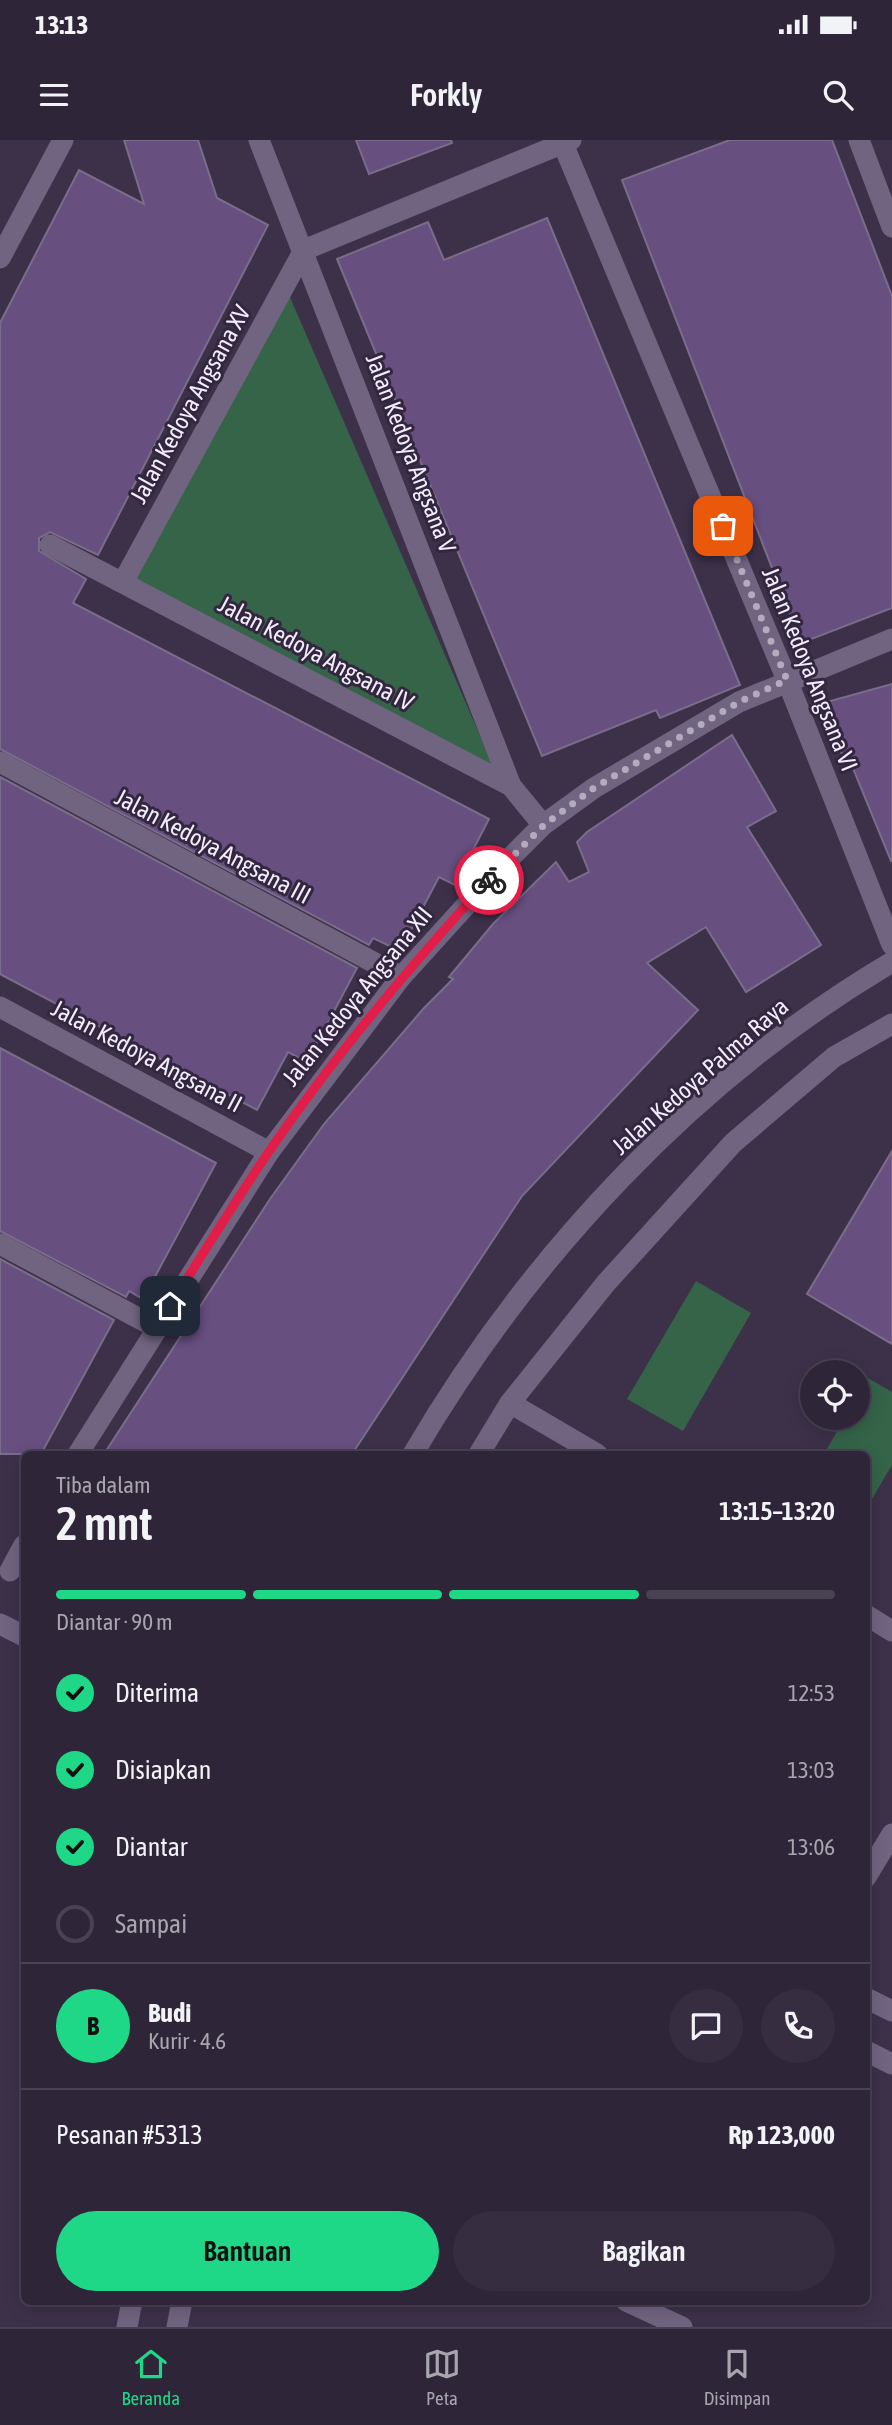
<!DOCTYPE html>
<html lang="id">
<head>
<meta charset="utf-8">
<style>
  body { margin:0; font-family:"Asap Condensed",sans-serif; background:#362d40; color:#f1f3f6; height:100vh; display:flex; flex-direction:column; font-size:26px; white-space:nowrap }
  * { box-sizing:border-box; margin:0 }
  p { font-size:23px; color:#a7a5ae }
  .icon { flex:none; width:38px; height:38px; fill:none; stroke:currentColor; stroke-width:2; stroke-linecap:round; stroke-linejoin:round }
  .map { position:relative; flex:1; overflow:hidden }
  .details { position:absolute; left:21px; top:1311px; width:849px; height:854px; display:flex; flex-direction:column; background:#2e2538; border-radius:10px; box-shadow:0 4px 18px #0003,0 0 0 2px #494253 }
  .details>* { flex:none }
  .buttons { position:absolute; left:800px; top:1220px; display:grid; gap:14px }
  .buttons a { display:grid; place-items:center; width:70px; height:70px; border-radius:50%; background:#2e2538; box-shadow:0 4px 18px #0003,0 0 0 2px #494253; font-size:35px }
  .pin { position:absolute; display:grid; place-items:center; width:60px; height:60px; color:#fff; margin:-30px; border-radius:14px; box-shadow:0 4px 10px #0006 }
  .courier { position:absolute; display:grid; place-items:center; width:70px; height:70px; margin:-35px; border:5px solid #e11d48; border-radius:50%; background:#fff; color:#222; box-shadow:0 2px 9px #0007 }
  .head em { font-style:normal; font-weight:600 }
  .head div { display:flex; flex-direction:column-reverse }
  .head { display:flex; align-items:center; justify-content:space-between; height:119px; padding:0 35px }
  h1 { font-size:46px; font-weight:600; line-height:52px }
  .bar { display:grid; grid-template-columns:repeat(4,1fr); gap:10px 7px; align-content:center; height:84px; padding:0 35px }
  .bar i { height:9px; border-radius:5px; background:#494253 }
  .bar .on { background:#1fd887 }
  .bar p { grid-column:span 4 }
  .line { display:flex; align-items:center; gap:18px; padding:0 35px; border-top:2px solid #494253 }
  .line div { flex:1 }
  .round { display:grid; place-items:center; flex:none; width:74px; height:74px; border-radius:37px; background:#362d40 }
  ol { padding:0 35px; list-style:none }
  li { display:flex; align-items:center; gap:21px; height:77px }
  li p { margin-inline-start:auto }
  li .icon { padding:7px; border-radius:50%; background:#1fd887; color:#111; stroke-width:4 }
  li:last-child { color:#a7a5ae }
  li i { width:38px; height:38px; border:4px solid #494253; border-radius:50% }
  .primary-button { display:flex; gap:14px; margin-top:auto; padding:14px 35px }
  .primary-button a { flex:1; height:80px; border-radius:42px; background:#1fd887; color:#111; font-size:28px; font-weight:600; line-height:80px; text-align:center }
  .primary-button a+a { background:#362d40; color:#f1f3f6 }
  .status { display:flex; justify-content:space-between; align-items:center; height:49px; padding:0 35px; background:#2e2538; direction:ltr }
  .status svg { height:19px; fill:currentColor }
  header { display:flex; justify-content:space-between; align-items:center; height:91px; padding:0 35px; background:#2e2538; font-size:32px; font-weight:600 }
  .tabs { display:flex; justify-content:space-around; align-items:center; height:98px; border-top:2px solid #494253; background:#2e2538; font-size:19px; color:#a7a5ae }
  .tabs a { display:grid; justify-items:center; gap:4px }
  .tabs .on { color:#1fd887 }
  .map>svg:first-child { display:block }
  .green { fill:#356449 }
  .building { fill:#674f80; stroke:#7a6d8a; stroke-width:2 }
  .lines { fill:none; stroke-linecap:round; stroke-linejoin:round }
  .street { stroke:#716480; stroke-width:21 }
  .done { stroke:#b3abbe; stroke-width:7; stroke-dasharray:0 12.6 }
  .route { stroke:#e11d48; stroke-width:9 }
  .labels { text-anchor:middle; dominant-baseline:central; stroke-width:6; stroke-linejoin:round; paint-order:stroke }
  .street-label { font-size:24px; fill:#f3ecfc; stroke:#33273f }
</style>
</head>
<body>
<div class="status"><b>13:13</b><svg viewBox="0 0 49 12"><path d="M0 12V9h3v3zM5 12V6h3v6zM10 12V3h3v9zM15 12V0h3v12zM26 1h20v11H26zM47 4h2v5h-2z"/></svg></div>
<header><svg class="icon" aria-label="menu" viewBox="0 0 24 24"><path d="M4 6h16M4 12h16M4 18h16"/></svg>Forkly<svg class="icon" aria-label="search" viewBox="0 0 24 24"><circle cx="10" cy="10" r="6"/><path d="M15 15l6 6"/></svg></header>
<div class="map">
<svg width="892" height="2187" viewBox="0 0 892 2187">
  <rect width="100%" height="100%" fill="#3d314a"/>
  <!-- green -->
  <g class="green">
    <polygon points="289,155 494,628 118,438"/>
    <polygon points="696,1141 751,1173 683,1291 627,1259"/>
    <polygon points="868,1238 892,1252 892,1325 866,1369 866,1314 824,1314 845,1278 858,1278 858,1256"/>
  </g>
  <!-- building -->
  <g class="building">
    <polygon points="124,0 198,0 217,58 268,85 98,415 50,392 39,398 39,411 86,439 73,463 489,679 455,745 439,737 400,811 373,798 369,805 0,609 0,183 79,30 144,64"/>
    <polygon points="356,0 451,0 452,3 369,34"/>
    <polygon points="730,0 832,0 892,156 892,468 801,503 622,40"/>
    <polygon points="547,78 740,545 660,578 656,570 542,616 337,119 428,82 444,120"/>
    <polygon points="892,544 892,720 891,721 850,621 844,622 827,562"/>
    <polygon points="732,595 776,671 747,687 821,805 746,852 706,787 647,823 698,870 522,1056 352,1314 104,1314 270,1059 324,984 424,868 453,839 449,837 493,784 556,722 569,742 589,732 577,702 587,692"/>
    <polygon points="0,637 357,828 307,922 288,912 257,970 0,834"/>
    <polygon points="0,908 216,1023 143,1159 129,1151 126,1157 0,1091"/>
    <polygon points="892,1011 892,1204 807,1154"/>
    <polygon points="0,1119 114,1180 41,1314 0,1314"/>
  </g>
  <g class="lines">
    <!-- street -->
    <g class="street">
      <polyline points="259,0 511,646"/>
      <polyline points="859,0 892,87"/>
      <polyline points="563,4 787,540 892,805"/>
      <polyline points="0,118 63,0"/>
      <polyline points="50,405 511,646 543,685"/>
      <polyline points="123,442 304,110 571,0"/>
      <polyline points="0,622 401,837"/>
      <polyline points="0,867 269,1012"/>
      <polyline points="0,1104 155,1187"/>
      <polyline points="510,1263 597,1314"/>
      <polyline points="78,1314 269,1012 401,837 500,728 543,685 594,648 739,562 892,499"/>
      <path d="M413 1314C529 1116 694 939 892 822"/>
      <polyline points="479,1314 510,1263 606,1143 733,1003 834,917 892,884"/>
      <polyline points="10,1431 24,1405"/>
      <polyline points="866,1475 892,1491"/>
      <polyline points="0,1484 24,1496"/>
      <polyline points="866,1737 892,1694"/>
      <polyline points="866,1858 892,1871"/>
      <polyline points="866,1911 892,1924"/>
      <polyline points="626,2161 682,2187"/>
      <polyline points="127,2187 132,2161"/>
      <polyline points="177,2187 182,2161"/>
    </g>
  </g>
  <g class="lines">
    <!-- done -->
    <polyline class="done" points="489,740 544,685 594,648 739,562 787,540 723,386"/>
    <!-- route -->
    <path class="route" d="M170 1166C202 1115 234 1063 268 1013 334 916 410 826 489 740"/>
  </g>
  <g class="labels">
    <!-- street labels -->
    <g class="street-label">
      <text transform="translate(190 264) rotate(-61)">Jalan Kedoya Angsana XV</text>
      <text transform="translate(411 313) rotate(69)">Jalan Kedoya Angsana V</text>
      <text transform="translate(316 513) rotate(28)">Jalan Kedoya Angsana IV</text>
      <text transform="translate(810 529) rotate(68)">Jalan Kedoya Angsana VI</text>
      <text transform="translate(213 706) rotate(28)">Jalan Kedoya Angsana III</text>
      <text transform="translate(357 856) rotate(-51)">Jalan Kedoya Angsana XII</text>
      <text transform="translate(147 916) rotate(28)">Jalan Kedoya Angsana II</text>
      <text transform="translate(700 936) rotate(-41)">Jalan Kedoya Palma Raya</text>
    </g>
  </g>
</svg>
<div class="buttons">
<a><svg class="icon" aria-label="locate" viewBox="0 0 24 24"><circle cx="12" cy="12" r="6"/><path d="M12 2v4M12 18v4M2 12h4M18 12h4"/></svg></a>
</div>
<div class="pin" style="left:723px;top:386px;background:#ea580c"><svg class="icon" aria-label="bag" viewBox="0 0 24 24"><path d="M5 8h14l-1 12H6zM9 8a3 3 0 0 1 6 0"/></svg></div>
<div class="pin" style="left:170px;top:1166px;background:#1f2937"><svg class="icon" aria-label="home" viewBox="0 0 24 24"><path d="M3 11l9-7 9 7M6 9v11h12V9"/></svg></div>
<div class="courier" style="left:489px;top:740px"><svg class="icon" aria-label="bike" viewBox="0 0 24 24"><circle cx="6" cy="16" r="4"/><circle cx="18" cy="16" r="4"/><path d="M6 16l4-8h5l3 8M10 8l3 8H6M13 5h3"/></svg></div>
<section class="details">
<div class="head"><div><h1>2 mnt</h1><p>Tiba dalam</p></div><em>13:15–13:20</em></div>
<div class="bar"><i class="on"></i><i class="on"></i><i class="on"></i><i></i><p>Diantar · 90 m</p></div>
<ol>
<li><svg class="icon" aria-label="check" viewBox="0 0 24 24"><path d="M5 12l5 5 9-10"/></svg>Diterima<p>12:53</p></li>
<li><svg class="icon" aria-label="check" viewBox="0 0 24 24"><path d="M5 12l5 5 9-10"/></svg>Disiapkan<p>13:03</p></li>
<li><svg class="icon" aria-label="check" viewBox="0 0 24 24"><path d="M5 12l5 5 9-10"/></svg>Diantar<p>13:06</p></li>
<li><i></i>Sampai</li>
</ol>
<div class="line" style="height:126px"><b class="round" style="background:#1fd887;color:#111">B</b><div><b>Budi</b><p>Kurir · 4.6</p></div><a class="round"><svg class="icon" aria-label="chat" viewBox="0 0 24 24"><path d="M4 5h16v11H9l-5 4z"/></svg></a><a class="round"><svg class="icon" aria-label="phone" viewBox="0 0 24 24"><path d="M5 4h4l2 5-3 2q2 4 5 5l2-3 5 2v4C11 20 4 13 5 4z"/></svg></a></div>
<div class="line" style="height:91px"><div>Pesanan #5313</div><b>Rp 123,000</b></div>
<div class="primary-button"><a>Bantuan</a><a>Bagikan</a></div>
</section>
</div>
<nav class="tabs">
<a class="on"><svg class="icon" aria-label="home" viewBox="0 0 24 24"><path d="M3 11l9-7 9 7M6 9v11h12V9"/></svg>Beranda</a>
<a><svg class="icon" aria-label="map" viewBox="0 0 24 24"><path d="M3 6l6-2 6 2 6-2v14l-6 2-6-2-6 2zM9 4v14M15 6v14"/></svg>Peta</a>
<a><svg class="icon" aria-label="saved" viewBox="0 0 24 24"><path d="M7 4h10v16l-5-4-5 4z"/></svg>Disimpan</a>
</nav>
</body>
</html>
